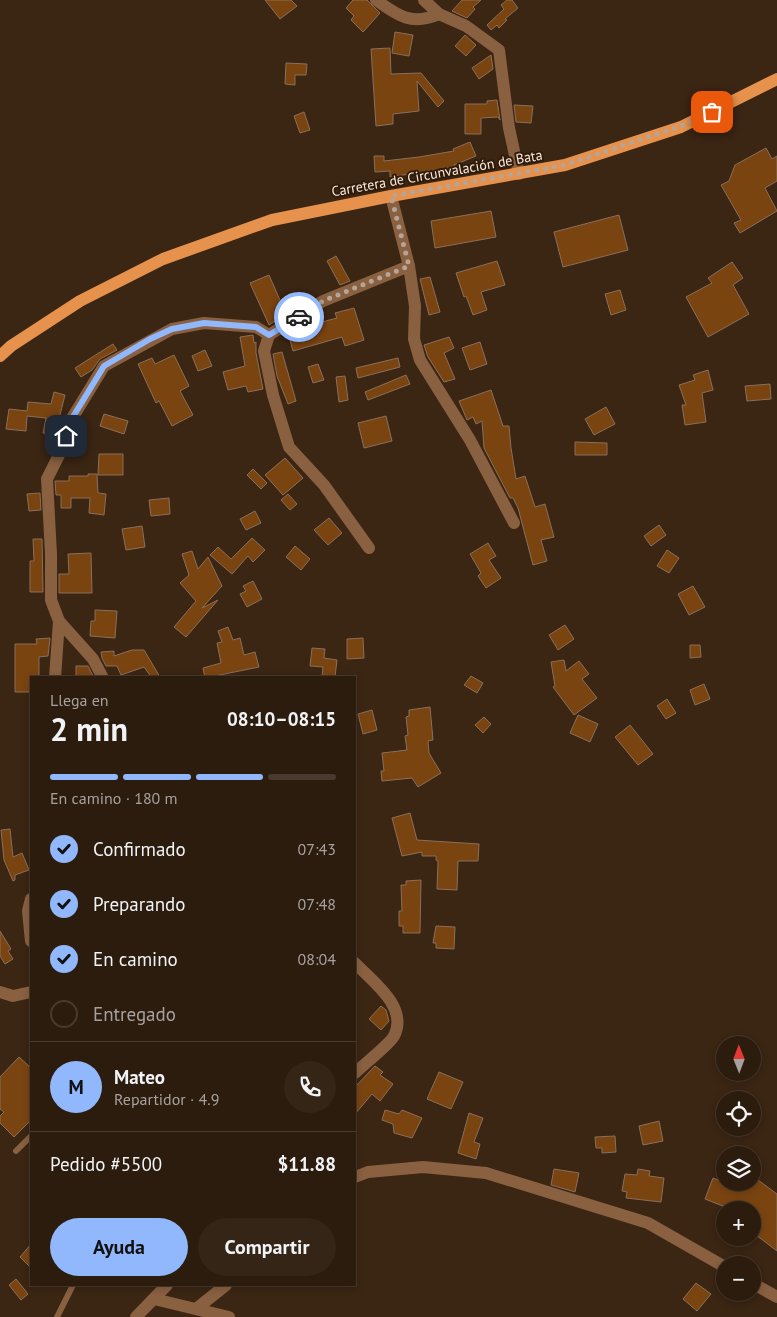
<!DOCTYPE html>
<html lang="es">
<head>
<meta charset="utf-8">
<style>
  body { margin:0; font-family:"PT Sans",sans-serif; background:#342517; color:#f1f3f6; height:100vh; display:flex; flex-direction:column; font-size:19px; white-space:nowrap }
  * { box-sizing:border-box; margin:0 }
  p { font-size:16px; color:#a6a19e }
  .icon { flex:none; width:28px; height:28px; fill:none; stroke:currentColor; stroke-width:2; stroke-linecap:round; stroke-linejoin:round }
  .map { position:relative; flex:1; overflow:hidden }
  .sheet { position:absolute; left:30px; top:676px; width:326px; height:610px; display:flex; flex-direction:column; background:#2c1c0e; border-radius:0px; box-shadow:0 2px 8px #0003,0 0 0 1px #483a2e }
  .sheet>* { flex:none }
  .needle { width:32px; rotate:359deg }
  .buttons { position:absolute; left:716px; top:1036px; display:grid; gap:10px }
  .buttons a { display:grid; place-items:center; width:45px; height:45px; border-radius:50%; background:#2c1c0e; box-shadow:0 2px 8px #0003,0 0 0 1px #483a2e; font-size:25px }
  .pin { position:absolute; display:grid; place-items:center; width:42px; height:42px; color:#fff; margin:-21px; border-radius:10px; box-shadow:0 2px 8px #0006 }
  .courier { position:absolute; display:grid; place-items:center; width:50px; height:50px; margin:-25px; border:4px solid #91b8fd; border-radius:50%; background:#fff; color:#222; box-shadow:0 1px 6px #0007 }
  .headline em { font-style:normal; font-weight:700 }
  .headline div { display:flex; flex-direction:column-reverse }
  .headline { display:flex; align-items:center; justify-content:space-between; height:85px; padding:0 20px }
  h1 { font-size:32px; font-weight:700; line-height:38px }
  .bar { display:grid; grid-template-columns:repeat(4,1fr); gap:8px 5px; align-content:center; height:60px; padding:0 20px }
  .bar i { height:6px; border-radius:4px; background:#483a2e }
  .bar .active { background:#91b8fd }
  .bar p { grid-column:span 4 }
  .line { display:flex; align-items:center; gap:12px; padding:0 20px; border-top:1px solid #483a2e }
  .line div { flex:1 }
  .round { display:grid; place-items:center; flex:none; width:52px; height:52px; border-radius:26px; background:#342517 }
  ol { padding:0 20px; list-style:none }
  li { display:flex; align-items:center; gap:15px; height:55px }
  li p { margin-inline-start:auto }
  li .icon { padding:5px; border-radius:50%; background:#91b8fd; color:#111; stroke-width:4 }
  li:last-child { color:#a6a19e }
  li i { width:28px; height:28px; border:2px solid #483a2e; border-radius:50% }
  .button { display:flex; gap:10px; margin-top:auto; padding:10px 20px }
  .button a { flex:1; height:58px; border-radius:30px; background:#91b8fd; color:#111; font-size:20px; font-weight:700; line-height:58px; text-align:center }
  .button a+a { background:#342517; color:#f1f3f6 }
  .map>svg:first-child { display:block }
  .building { fill:#7a4411; stroke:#8a6f5b }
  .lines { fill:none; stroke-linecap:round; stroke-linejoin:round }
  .lane { stroke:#896040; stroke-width:6 }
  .street { stroke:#896040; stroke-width:12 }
  .primary { stroke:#e6924c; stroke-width:12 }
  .done { stroke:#b6a497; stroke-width:5; stroke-dasharray:0 9 }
  .route { stroke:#91b8fd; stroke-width:6 }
  .labels { text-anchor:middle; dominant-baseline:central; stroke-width:4; stroke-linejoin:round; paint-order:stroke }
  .street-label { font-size:14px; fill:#f9e9de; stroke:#311b09 }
</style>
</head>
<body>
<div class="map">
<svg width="777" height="1317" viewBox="0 0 777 1317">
  <rect width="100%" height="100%" fill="#3b2513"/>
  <!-- building -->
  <g class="building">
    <polygon points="265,0 291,0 297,6 280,19"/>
    <polygon points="353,0 367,0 380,13 363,32 351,20 354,16 346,8"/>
    <polygon points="462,0 481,0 473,7 475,9 467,18 452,11"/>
    <polygon points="507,0 512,0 518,8 505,19 507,20 499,28 497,25 491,30 487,25 504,9 501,5"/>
    <polygon points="395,32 413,35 409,56 392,53"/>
    <polygon points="465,35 476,45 466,56 455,46"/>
    <polygon points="390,48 391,74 421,73 444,101 438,107 417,81 419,111 393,114 393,124 376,126 371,49"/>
    <polygon points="491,55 493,69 479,79 472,68"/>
    <polygon points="286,63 307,64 306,75 295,75 295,85 285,84"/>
    <polygon points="497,100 500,120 498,117 481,118 481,134 465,134 465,104 487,104 487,101"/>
    <polygon points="514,105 533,106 531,123 516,122"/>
    <polygon points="304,112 310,130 300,133 294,116"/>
    <polygon points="470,142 476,156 454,165 455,167 390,177 390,171 375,172 374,156 384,156 384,161 419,157 454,151 453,149"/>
    <polygon points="766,148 772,159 777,156 777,181 765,188 777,211 740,233 734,223 741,220 721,185 729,181 735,165"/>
    <polygon points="491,211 496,237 435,248 431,221"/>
    <polygon points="619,215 628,250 563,267 554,232"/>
    <polygon points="336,256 350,281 340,285 327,261"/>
    <polygon points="497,261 505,285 481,292 487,310 473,315 466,296 464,297 456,273"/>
    <polygon points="732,262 743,278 733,285 749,314 708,337 686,297 712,283 708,278"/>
    <polygon points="269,275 286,314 269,325 250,283"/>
    <polygon points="430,277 440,312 429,315 420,279"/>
    <polygon points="620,290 626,310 611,315 605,294"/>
    <polygon points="354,308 364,340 345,346 342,337 293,351 290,340 314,334 311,325 337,318 335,313"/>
    <polygon points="253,335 254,343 256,342 256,353 263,389 248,392 246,386 228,390 223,372 245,366 240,337"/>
    <polygon points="449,337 454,348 444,353 455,379 444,382 428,357 424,345"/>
    <polygon points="480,342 487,364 470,370 462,348"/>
    <polygon points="113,344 117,350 100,359 92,370 81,377 75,368"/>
    <polygon points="205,350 212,366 198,371 192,356"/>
    <polygon points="282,352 296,401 288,404 277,376 273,354"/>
    <polygon points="174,355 189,386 180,391 193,415 172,426 159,401 156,403 138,364 152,358 155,364"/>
    <polygon points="398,358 400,367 358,378 356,368"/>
    <polygon points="318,364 324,380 313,383 308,367"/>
    <polygon points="708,370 713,390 702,393 706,422 685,425 682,405 686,405 679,385 695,380 693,375"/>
    <polygon points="406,375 410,384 368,400 365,392"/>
    <polygon points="345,376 348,400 339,402 336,377"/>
    <polygon points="770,384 771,399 747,401 745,386"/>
    <polygon points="491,390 503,426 509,426 511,448 516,479 525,476 535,507 545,504 554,537 541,540 547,561 533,565 518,508 513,498 510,498 484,448 482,421 476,424 473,417 467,420 459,401"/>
    <polygon points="54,392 65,395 55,435 43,433 46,418 27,416 26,431 6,429 9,409 27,411 28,402 51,404"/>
    <polygon points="606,407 615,424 594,435 585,419"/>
    <polygon points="104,414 128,421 124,434 100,426"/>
    <polygon points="386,416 392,441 364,448 358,423"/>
    <polygon points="575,442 607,443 607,455 575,455"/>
    <polygon points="99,454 123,454 123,475 98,475"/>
    <polygon points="285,458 303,478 283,495 265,475"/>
    <polygon points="253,469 267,483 261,489 247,475"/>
    <polygon points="88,474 97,474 98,493 106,494 104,515 89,513 90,498 71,498 71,508 61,508 61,495 56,495 55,481 69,481 69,476 88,476"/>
    <polygon points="40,493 41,510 29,511 27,494"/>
    <polygon points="288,494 297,504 290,510 281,500"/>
    <polygon points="169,498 170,514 151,516 149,500"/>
    <polygon points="255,511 261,523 246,530 240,519"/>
    <polygon points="329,518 342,533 328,545 314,530"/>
    <polygon points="659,525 666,535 651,546 644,536"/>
    <polygon points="142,526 145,547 126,550 122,529"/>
    <polygon points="252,538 265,550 253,562 248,556 232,574 210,555 218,547 231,559"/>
    <polygon points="33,539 42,539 43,592 30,592 30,561 34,561"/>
    <polygon points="488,543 496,556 489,560 501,578 486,588 478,576 481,573 470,554"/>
    <polygon points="295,546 310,559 301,570 286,557"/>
    <polygon points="667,550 679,558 669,573 657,566"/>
    <polygon points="192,551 198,569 208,557 222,586 202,608 218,600 186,637 174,627 196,601 180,583 189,575 182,554"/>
    <polygon points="91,553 92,593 59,593 59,574 69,574 68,554"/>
    <polygon points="253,581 262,599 247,607 240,594 246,591 243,586"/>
    <polygon points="693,586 705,607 689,615 678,594"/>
    <polygon points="95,610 117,611 115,638 90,636 91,621 95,621"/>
    <polygon points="565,625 574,639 558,650 549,635"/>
    <polygon points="228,627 233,640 240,638 244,655 255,652 259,667 205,678 203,668 221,663 217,643 222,642 218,631"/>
    <polygon points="50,638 48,656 39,657 39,678 31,678 31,692 15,692 15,644 37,644 36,639"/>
    <polygon points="363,638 364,658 347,659 347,639"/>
    <polygon points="690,645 700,645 701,657 690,658"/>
    <polygon points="312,648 325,649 324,658 337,660 335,677 322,676 323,667 310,666"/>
    <polygon points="132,650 144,650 160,677 152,678 144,667 121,675 117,666 106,666 102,658 101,652 114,651 114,656"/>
    <polygon points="564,660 566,671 579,661 589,674 582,679 597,698 574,715 553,687 555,686 551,662"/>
    <polygon points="76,666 88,666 94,678 76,678"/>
    <polygon points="471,676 483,683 477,693 464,685"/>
    <polygon points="704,684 710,699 695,705 690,690"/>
    <polygon points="667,699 676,713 666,719 657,706"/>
    <polygon points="430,707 433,740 428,741 429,753 441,773 418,787 412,778 382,781 381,771 384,771 382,753 407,750 405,736 408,735 406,717 409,716 409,710"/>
    <polygon points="372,710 377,730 363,734 358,714"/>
    <polygon points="578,715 598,724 590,742 570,733"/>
    <polygon points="484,717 491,724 483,733 475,725"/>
    <polygon points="630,725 653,754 638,765 615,737"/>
    <polygon points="410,813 417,840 479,844 478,861 458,861 457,890 437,889 438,861 436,860 436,856 422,856 422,852 402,856 392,818"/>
    <polygon points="10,829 13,857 22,853 29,870 15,875 15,880 13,881 4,860 1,830"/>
    <polygon points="421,880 420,933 403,933 403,926 399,926 399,911 402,911 401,885 406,885 406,881"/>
    <polygon points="436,926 455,927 454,949 436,948 436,943 433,943"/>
    <polygon points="0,931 11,949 8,951 13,959 5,964 0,956"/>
    <polygon points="381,1006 386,1010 389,1021 381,1030 369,1019"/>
    <polygon points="19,1057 31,1068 31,1120 14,1137 0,1123 0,1116 4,1112 0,1109 0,1077"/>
    <polygon points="375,1066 383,1072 380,1075 393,1084 380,1101 372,1094 355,1114 355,1087"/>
    <polygon points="439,1072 463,1082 451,1109 427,1099"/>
    <polygon points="385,1110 399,1114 402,1110 422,1118 412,1138 394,1133 393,1124 382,1120"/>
    <polygon points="469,1113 483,1118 474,1142 480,1144 476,1159 458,1153"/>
    <polygon points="659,1121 663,1141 643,1145 639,1126"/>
    <polygon points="615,1136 616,1152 602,1153 602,1148 596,1148 595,1137"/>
    <polygon points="554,1169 579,1173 575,1192 551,1185"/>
    <polygon points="638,1169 650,1171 649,1176 664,1178 661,1202 626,1198 627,1192 622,1191 625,1174 637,1175"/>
    <polygon points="754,1177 777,1194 777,1251 752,1232 752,1210 733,1210 705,1199 713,1178 743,1190 750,1182 752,1182"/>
    <polygon points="31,1244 31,1268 20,1257"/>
    <polygon points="16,1279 28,1294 21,1300 9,1285"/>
    <polygon points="696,1283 711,1294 697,1311 683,1299"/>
  </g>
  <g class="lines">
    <!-- lane -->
    <g class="lane">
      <polyline points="16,1151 31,1136"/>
      <polyline points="57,1317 73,1285"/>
    </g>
    <!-- street -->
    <g class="street">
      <path d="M376 0C398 16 412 26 439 14"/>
      <polyline points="424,0 439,14 466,26 499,50 509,128 519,174"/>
      <polyline points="391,196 409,266 415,306 414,339 420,360 470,440 514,523"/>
      <polyline points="269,335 264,351 273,395 289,447 324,485 369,548"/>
      <polyline points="55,678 59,621"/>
      <polyline points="103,678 93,659 59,621 51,600 51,554 47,479 60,453 71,420 104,366 172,329 204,323 256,327 269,335 323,301 409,266"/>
      <polyline points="31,899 28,911 31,941"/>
      <path d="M355 963C372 981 409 1007 394 1036 390 1044 363 1065 355 1073"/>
      <polyline points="0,992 13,996 31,992"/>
      <polyline points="355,1177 368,1172 423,1167 486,1173 648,1223 725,1267"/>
      <polyline points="752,1283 777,1297"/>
      <polyline points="154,1299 229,1317"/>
      <polyline points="196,1309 226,1285"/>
      <polyline points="136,1317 167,1285"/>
    </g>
    <!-- primary -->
    <polyline class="primary" points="0,356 11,346 80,301 163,259 272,220 391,196 565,165 681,127 777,79"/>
  </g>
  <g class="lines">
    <!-- done -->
    <polyline class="done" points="299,317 323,301 409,266 391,196 565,165 681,126 712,112"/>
    <!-- route -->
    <polyline class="route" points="66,436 71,420 104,366 150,339 172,329 204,323 256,327 269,335 299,317"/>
  </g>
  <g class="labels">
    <!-- street labels -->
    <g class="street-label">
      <text transform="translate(437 173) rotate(-10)">Carretera de Circunvalación de Bata</text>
    </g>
  </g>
</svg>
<div class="buttons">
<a><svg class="needle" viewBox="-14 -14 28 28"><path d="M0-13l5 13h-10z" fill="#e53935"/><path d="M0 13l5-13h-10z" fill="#a6a19e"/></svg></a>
<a><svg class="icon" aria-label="locate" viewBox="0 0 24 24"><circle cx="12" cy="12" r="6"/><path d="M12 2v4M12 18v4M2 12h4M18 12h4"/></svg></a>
<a><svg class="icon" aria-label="layers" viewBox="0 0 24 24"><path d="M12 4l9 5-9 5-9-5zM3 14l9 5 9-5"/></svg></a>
<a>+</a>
<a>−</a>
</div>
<div class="pin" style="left:712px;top:112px;background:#ea580c"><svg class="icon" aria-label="bag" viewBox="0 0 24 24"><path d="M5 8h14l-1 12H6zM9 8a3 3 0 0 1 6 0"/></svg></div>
<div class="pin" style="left:66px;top:436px;background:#1f2937"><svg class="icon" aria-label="home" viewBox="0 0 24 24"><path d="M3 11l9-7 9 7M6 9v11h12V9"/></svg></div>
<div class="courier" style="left:299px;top:317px"><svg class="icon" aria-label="car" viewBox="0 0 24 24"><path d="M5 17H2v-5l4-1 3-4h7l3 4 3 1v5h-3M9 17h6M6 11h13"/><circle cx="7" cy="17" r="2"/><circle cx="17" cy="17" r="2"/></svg></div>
<section class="sheet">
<div class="headline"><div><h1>2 min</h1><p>Llega en</p></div><em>08:10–08:15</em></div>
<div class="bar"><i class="active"></i><i class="active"></i><i class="active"></i><i></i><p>En camino · 180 m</p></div>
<ol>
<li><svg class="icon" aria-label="check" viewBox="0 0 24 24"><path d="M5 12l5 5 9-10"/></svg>Confirmado<p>07:43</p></li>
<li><svg class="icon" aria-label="check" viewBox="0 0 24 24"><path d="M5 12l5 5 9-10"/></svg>Preparando<p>07:48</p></li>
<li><svg class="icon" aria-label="check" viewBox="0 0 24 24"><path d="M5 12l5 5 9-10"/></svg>En camino<p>08:04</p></li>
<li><i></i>Entregado</li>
</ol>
<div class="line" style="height:90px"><b class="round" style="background:#91b8fd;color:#111">M</b><div><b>Mateo</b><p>Repartidor · 4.9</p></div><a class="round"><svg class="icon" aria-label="phone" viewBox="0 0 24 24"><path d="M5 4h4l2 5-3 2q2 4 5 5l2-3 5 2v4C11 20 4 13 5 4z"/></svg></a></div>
<div class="line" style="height:65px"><div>Pedido #5500</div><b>$11.88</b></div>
<div class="button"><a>Ayuda</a><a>Compartir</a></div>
</section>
</div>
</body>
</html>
